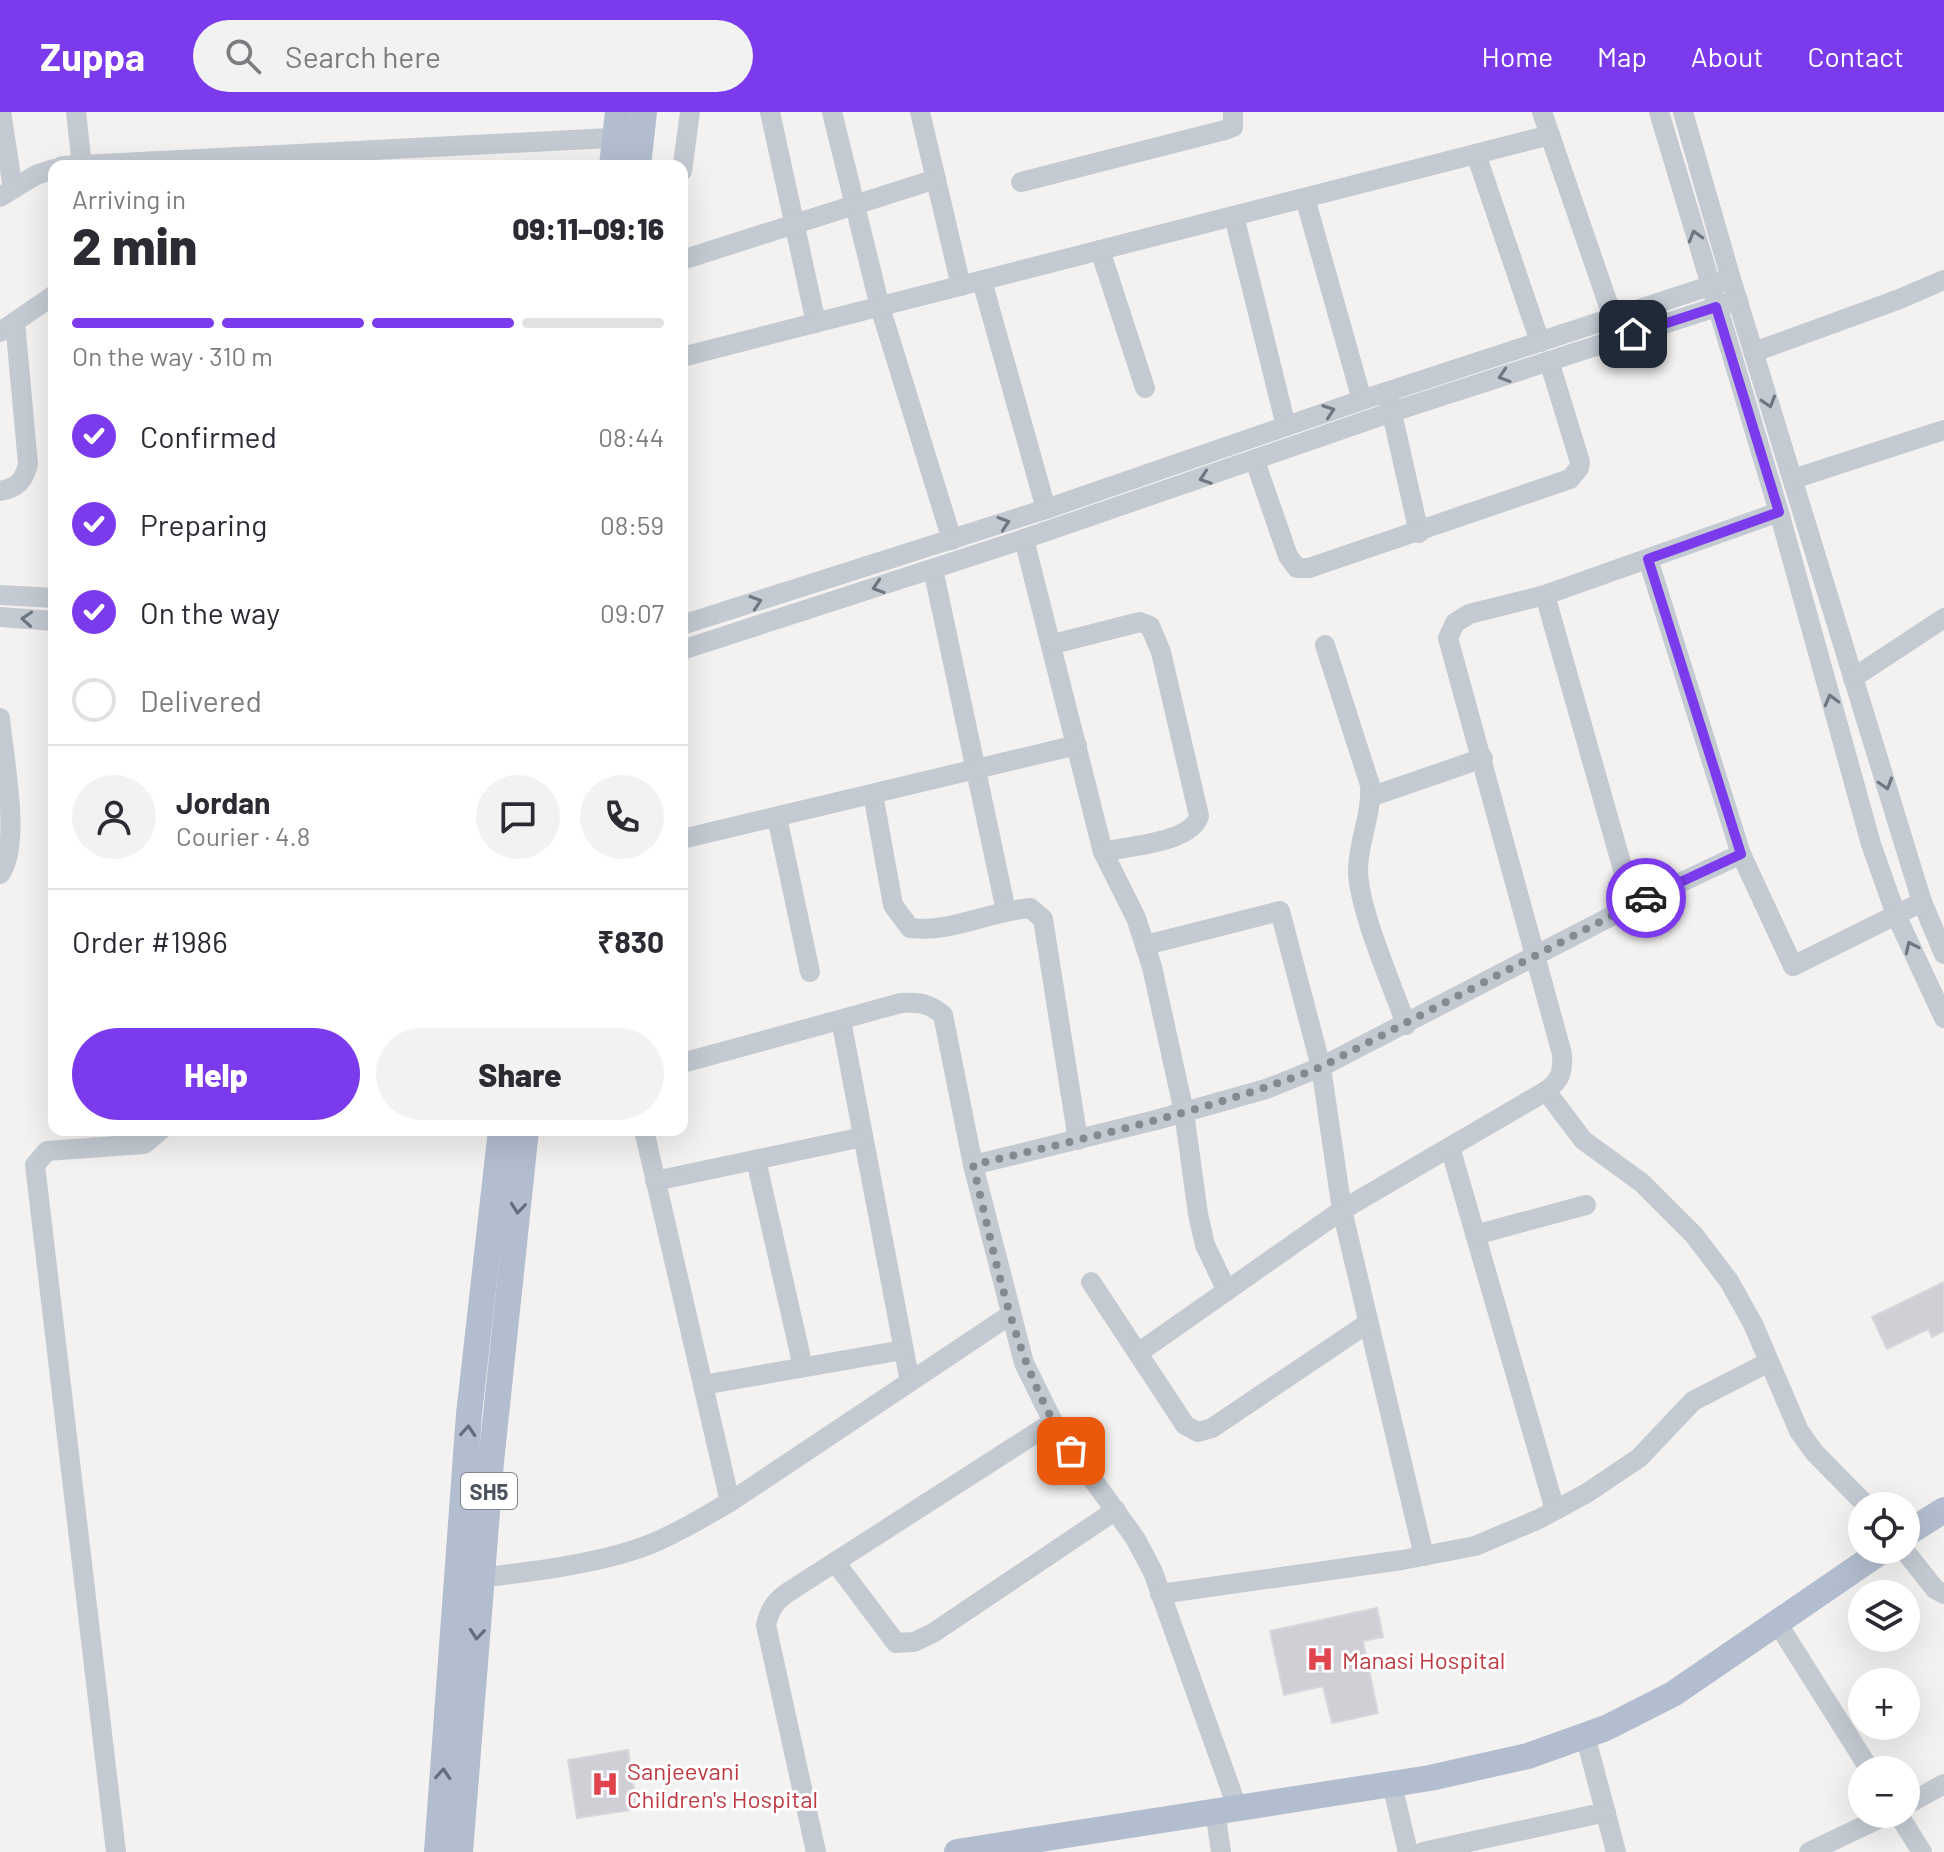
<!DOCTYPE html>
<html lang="en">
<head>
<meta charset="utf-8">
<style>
  body { margin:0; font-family:Barlow,sans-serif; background:#f2f2f3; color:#2b2b33; height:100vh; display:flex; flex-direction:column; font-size:30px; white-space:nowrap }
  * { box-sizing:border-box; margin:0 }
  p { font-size:26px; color:#7c7c81 }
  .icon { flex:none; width:44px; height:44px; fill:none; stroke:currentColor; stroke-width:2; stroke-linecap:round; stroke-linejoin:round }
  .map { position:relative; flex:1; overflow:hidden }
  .details { position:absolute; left:48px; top:48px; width:640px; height:976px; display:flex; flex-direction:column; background:#fff; border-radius:16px; box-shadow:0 8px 32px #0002 }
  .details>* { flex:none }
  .tools { position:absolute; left:1848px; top:1380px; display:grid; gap:16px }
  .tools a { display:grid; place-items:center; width:72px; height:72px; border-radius:50%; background:#fff; box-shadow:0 8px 32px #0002; font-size:40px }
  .pin { position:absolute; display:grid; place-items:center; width:68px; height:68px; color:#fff; margin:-34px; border-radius:16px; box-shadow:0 4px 12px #0006 }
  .courier { position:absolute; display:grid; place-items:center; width:80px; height:80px; margin:-40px; border:6px solid #7c3aed; border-radius:50%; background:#fff; color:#222; box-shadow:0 2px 10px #0007 }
  .headline em { font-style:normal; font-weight:800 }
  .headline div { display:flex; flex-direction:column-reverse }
  .headline { display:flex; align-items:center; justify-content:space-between; height:136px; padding:0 24px }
  h1 { font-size:52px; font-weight:800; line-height:60px }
  .bar { display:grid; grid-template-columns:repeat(4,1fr); gap:12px 8px; align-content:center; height:96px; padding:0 24px }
  .bar i { height:10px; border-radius:6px; background:#e1e1e2 }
  .bar .current { background:#7c3aed }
  .bar p { grid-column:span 4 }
  .line { display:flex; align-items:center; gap:20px; padding:0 24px; border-top:2px solid #e1e1e2 }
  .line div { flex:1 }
  .round { display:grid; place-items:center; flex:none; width:84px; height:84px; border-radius:42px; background:#f2f2f3 }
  ol { padding:0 24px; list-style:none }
  li { display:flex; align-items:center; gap:24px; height:88px }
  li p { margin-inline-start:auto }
  li .icon { padding:8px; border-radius:50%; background:#7c3aed; color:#fff; stroke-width:4 }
  li:last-child { color:#7c7c81 }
  li i { width:44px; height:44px; border:4px solid #e1e1e2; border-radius:50% }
  .button { display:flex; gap:16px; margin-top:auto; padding:16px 24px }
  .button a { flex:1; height:92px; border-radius:48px; background:#7c3aed; color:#fff; font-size:32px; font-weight:800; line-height:92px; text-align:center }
  .button a+a { background:#f2f2f3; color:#2b2b33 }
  header { display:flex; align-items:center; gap:48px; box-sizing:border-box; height:112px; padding:0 40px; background:#7c3aed; color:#fff }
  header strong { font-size:38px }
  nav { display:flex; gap:44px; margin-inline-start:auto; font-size:28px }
  .search { width:560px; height:72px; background:#f2f2f3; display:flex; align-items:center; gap:20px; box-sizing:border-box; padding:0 28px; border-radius:44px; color:#7c7c81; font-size:30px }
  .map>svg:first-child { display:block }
  .building { fill:#ced0d6; stroke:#d6d7dc; stroke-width:2 }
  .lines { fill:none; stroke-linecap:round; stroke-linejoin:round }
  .minor { stroke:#c3cad2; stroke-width:20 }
  .major { stroke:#b2becf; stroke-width:26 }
  .oneway { stroke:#6e7682 }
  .oneway2 { stroke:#636d7b }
  .done { stroke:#858a92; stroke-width:8; stroke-dasharray:0 14.4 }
  .route { stroke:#7c3aed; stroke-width:10 }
  .labels { text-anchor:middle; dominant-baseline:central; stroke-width:6; stroke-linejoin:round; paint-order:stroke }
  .shield { fill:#fff; stroke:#80868f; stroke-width:2 }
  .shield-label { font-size:22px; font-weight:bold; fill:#49525f }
  .health-label { font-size:24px; fill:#be3a42; stroke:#fff; text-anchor:start }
</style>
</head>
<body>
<header>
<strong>Zuppa</strong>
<div class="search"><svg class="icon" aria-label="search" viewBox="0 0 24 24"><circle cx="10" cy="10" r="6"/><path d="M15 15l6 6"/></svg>Search here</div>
<nav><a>Home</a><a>Map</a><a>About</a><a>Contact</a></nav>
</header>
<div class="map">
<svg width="1944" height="1740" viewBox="0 0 1944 1740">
  <rect width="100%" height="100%" fill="#f4f2f1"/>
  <!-- building -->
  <g class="building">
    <polygon points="1944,1170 1944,1219 1932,1225 1928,1217 1887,1237 1872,1205"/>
    <polygon points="1377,1496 1383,1525 1363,1529 1378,1601 1332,1611 1323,1574 1284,1583 1270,1519"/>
    <polygon points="628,1638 637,1697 577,1706 568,1648"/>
  </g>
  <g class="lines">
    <!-- minor -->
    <g class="minor">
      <polyline points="1,0 13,77"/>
      <polyline points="76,0 82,54"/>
      <polyline points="770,0 816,211"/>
      <polyline points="832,0 880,195 952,428"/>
      <polyline points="920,0 961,174"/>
      <polyline points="1542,0 1613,206"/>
      <polyline points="1659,0 1779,400 1871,732 1896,803 1944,906"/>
      <polyline points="1683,0 1731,167 1922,790 1944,842"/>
      <polyline points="1476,42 1540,230"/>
      <polyline points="62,54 629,25"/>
      <polyline points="682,59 690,0"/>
      <polyline points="1021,70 1225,18 1233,15 1233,0"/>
      <polyline points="0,85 36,63 54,57"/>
      <polyline points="1305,86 1362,288"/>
      <polyline points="1234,104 1286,314"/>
      <polyline points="1100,138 1145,276"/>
      <polyline points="682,148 936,67"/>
      <polyline points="982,169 1046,397"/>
      <polyline points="0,220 54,183"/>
      <polyline points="1754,240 1897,188 1944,168"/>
      <polyline points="682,245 1550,23"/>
      <polyline points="1389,288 1419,421"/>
      <polyline points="1255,349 1288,444 1297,456 1309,456 1570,367 1579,356 1580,350 1549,249"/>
      <polyline points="1793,367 1944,318"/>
      <path d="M0 379C17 376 24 369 28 352L15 210"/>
      <polyline points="1024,427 1103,740 1136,806 1152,855 1184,1000 1198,1102 1205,1133 1227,1179"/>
      <polyline points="1648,447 1741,742"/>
      <polyline points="933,457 1006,799"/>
      <polyline points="0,483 54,486"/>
      <polyline points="1545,483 1633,793"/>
      <polyline points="0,505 54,509"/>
      <polyline points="682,513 1046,397 1362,288 1731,167"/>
      <path d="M1053 532 1140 510 1150 514 1161 540 1199 704C1191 731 1128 734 1103 740"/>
      <path d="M1325 533 1370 673C1372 705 1358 728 1358 759 1359 799 1392 872 1406 913"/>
      <polyline points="682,538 1024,427 1392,300 1738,188"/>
      <polyline points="1853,566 1944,506"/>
      <path d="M0 606C3 642 22 733 0 762"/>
      <path d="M873 682 893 793 910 816C952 821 989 799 1030 796L1043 807 1078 1028"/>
      <polyline points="1370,685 1483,646"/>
      <polyline points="777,705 810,860"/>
      <polyline points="682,727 1077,633"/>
      <polyline points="1146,833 1280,799 1321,955 1342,1098 1424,1444"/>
      <polyline points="841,908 910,1270"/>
      <path d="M682 951 901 891C919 890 929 891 943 903L973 1053 1024 1251 1057 1318 1135 1426 1153 1460 1237 1695"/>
      <polyline points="1546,979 1583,1028 1642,1071 1694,1123 1729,1169 1753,1212 1799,1319 1814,1340 1867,1394"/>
      <polyline points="644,1018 730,1390"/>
      <polyline points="1450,1035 1555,1398"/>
      <polyline points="756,1048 803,1255"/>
      <polyline points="973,1053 1156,1008 1266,977 1321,955 1633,793 1741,742 1793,854 1922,790"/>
      <polyline points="655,1069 863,1025"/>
      <polyline points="1475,1123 1586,1093"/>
      <polyline points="1091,1170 1185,1313 1198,1320 1212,1316 1368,1211"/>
      <path d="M1138 1241 1342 1098 1546 979C1561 968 1563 960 1562 942L1448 526 1455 511 1469 502 1545 483 1779 400"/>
      <polyline points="703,1273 903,1238"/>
      <polyline points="1904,1438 1935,1477 1944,1482"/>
      <polyline points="835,1450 896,1531 914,1530 933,1521 1116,1398"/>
      <path d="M469 1467C523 1461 603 1452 653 1431 680 1420 705 1404 730 1390L1010 1203"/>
      <polyline points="1160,1482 1402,1448 1475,1434 1539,1407 1587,1381 1639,1346 1693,1289 1769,1250"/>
      <polyline points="1778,1512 1870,1658"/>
      <polyline points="1585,1623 1616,1740"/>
      <polyline points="1392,1672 1408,1740"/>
      <polyline points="1906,1693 1944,1672"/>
      <polyline points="1215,1698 1221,1740"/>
      <polyline points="1898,1702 1922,1740"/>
      <polyline points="116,1740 35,1053 47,1039 144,1032 161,1018"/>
      <path d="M816 1740 766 1513C770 1496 776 1488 790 1479L1053 1310"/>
      <polyline points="1423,1740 1606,1700"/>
      <polyline points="1809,1740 1889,1702"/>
    </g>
    <!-- major -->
    <g class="major">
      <polyline points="612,54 618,0"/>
      <polyline points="638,54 644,0"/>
      <polyline points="1906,1422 1944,1398"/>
      <polyline points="437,1740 469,1302 501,1018"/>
      <polyline points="460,1740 491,1350 526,1018"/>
      <polyline points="957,1740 1430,1666 1528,1644 1606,1616 1673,1582 1883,1438"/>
    </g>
  </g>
  <!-- one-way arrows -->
  <defs><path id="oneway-chevron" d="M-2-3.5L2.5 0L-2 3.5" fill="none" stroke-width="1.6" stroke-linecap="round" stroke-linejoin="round" transform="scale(2)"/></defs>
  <g class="oneway">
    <use href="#oneway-chevron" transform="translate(1695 124) rotate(-106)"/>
    <use href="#oneway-chevron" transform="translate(1504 264) rotate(162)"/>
    <use href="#oneway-chevron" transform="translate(1769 290) rotate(73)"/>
    <use href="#oneway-chevron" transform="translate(1329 299) rotate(-19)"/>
    <use href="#oneway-chevron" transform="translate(1205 366) rotate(161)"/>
    <use href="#oneway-chevron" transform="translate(1004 411) rotate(-18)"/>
    <use href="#oneway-chevron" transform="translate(878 475) rotate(162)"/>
    <use href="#oneway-chevron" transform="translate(756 490) rotate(-18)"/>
    <use href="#oneway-chevron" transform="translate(27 507) rotate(-176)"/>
    <use href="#oneway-chevron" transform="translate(1831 588) rotate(-105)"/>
    <use href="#oneway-chevron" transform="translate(1886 672) rotate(73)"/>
    <use href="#oneway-chevron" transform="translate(1911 835) rotate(-115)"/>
  </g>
  <g class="oneway2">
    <use href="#oneway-chevron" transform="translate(518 1096) rotate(96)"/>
    <use href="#oneway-chevron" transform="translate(468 1319) rotate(-86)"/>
    <use href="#oneway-chevron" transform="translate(477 1522) rotate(95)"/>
    <use href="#oneway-chevron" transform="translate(443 1662) rotate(-86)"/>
  </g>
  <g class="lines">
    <!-- done -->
    <path class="done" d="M1071 1339C1014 1253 997 1152 973 1053 1090 1025 1209 999 1321 955L1646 786"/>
    <!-- route -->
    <polyline class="route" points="1633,222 1716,195 1779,400 1648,447 1741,742 1646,786"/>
  </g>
  <!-- icons -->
  <defs>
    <g id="hospital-bare" transform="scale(2.16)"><path d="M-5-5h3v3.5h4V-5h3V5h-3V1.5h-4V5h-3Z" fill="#e0444e" stroke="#fff" stroke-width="2.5" paint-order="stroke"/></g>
  </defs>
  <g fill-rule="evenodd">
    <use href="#hospital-bare" x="1320" y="1547"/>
    <use href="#hospital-bare" x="605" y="1672"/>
  </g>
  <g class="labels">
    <!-- shield labels -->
    <rect class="shield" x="461" y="1361" width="56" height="36" rx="6"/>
    <g class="shield-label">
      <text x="489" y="1379">SH5</text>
    </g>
    <!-- health labels -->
    <g class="health-label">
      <text x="1342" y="1547">Manasi Hospital</text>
      <text x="627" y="1658">Sanjeevani<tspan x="627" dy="28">Children's Hospital</tspan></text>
    </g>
  </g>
</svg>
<div class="tools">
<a><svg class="icon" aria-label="locate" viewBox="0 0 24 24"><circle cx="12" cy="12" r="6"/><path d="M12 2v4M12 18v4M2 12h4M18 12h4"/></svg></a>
<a><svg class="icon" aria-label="layers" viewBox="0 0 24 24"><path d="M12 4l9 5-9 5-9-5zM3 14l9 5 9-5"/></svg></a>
<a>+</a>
<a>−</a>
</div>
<div class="pin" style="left:1071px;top:1339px;background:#ea580c"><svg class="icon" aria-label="bag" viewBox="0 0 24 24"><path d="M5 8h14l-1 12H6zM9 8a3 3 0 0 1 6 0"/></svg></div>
<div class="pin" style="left:1633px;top:222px;background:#1f2937"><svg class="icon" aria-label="home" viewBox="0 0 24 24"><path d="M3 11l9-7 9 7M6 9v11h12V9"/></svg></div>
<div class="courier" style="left:1646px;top:786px"><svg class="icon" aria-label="car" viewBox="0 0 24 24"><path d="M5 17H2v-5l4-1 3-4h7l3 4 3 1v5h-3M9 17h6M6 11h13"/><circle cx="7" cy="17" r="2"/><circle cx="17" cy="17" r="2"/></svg></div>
<section class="details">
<div class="headline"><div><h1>2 min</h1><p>Arriving in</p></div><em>09:11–09:16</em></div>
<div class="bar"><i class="current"></i><i class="current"></i><i class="current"></i><i></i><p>On the way · 310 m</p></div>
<ol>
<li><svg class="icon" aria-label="check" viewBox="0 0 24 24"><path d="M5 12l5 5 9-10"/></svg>Confirmed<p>08:44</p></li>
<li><svg class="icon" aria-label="check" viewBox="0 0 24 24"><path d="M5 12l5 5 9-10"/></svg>Preparing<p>08:59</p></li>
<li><svg class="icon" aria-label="check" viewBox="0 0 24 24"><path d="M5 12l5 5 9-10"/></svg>On the way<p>09:07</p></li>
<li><i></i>Delivered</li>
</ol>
<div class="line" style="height:144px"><a class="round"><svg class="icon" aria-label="person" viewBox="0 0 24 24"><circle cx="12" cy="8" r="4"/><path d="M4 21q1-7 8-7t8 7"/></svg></a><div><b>Jordan</b><p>Courier · 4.8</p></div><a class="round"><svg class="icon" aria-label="chat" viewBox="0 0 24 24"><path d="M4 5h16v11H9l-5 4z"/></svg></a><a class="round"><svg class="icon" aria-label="phone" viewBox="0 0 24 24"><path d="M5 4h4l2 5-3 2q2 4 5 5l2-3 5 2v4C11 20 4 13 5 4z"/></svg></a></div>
<div class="line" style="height:104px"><div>Order #1986</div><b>₹830</b></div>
<div class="button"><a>Help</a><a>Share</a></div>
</section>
</div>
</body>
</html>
